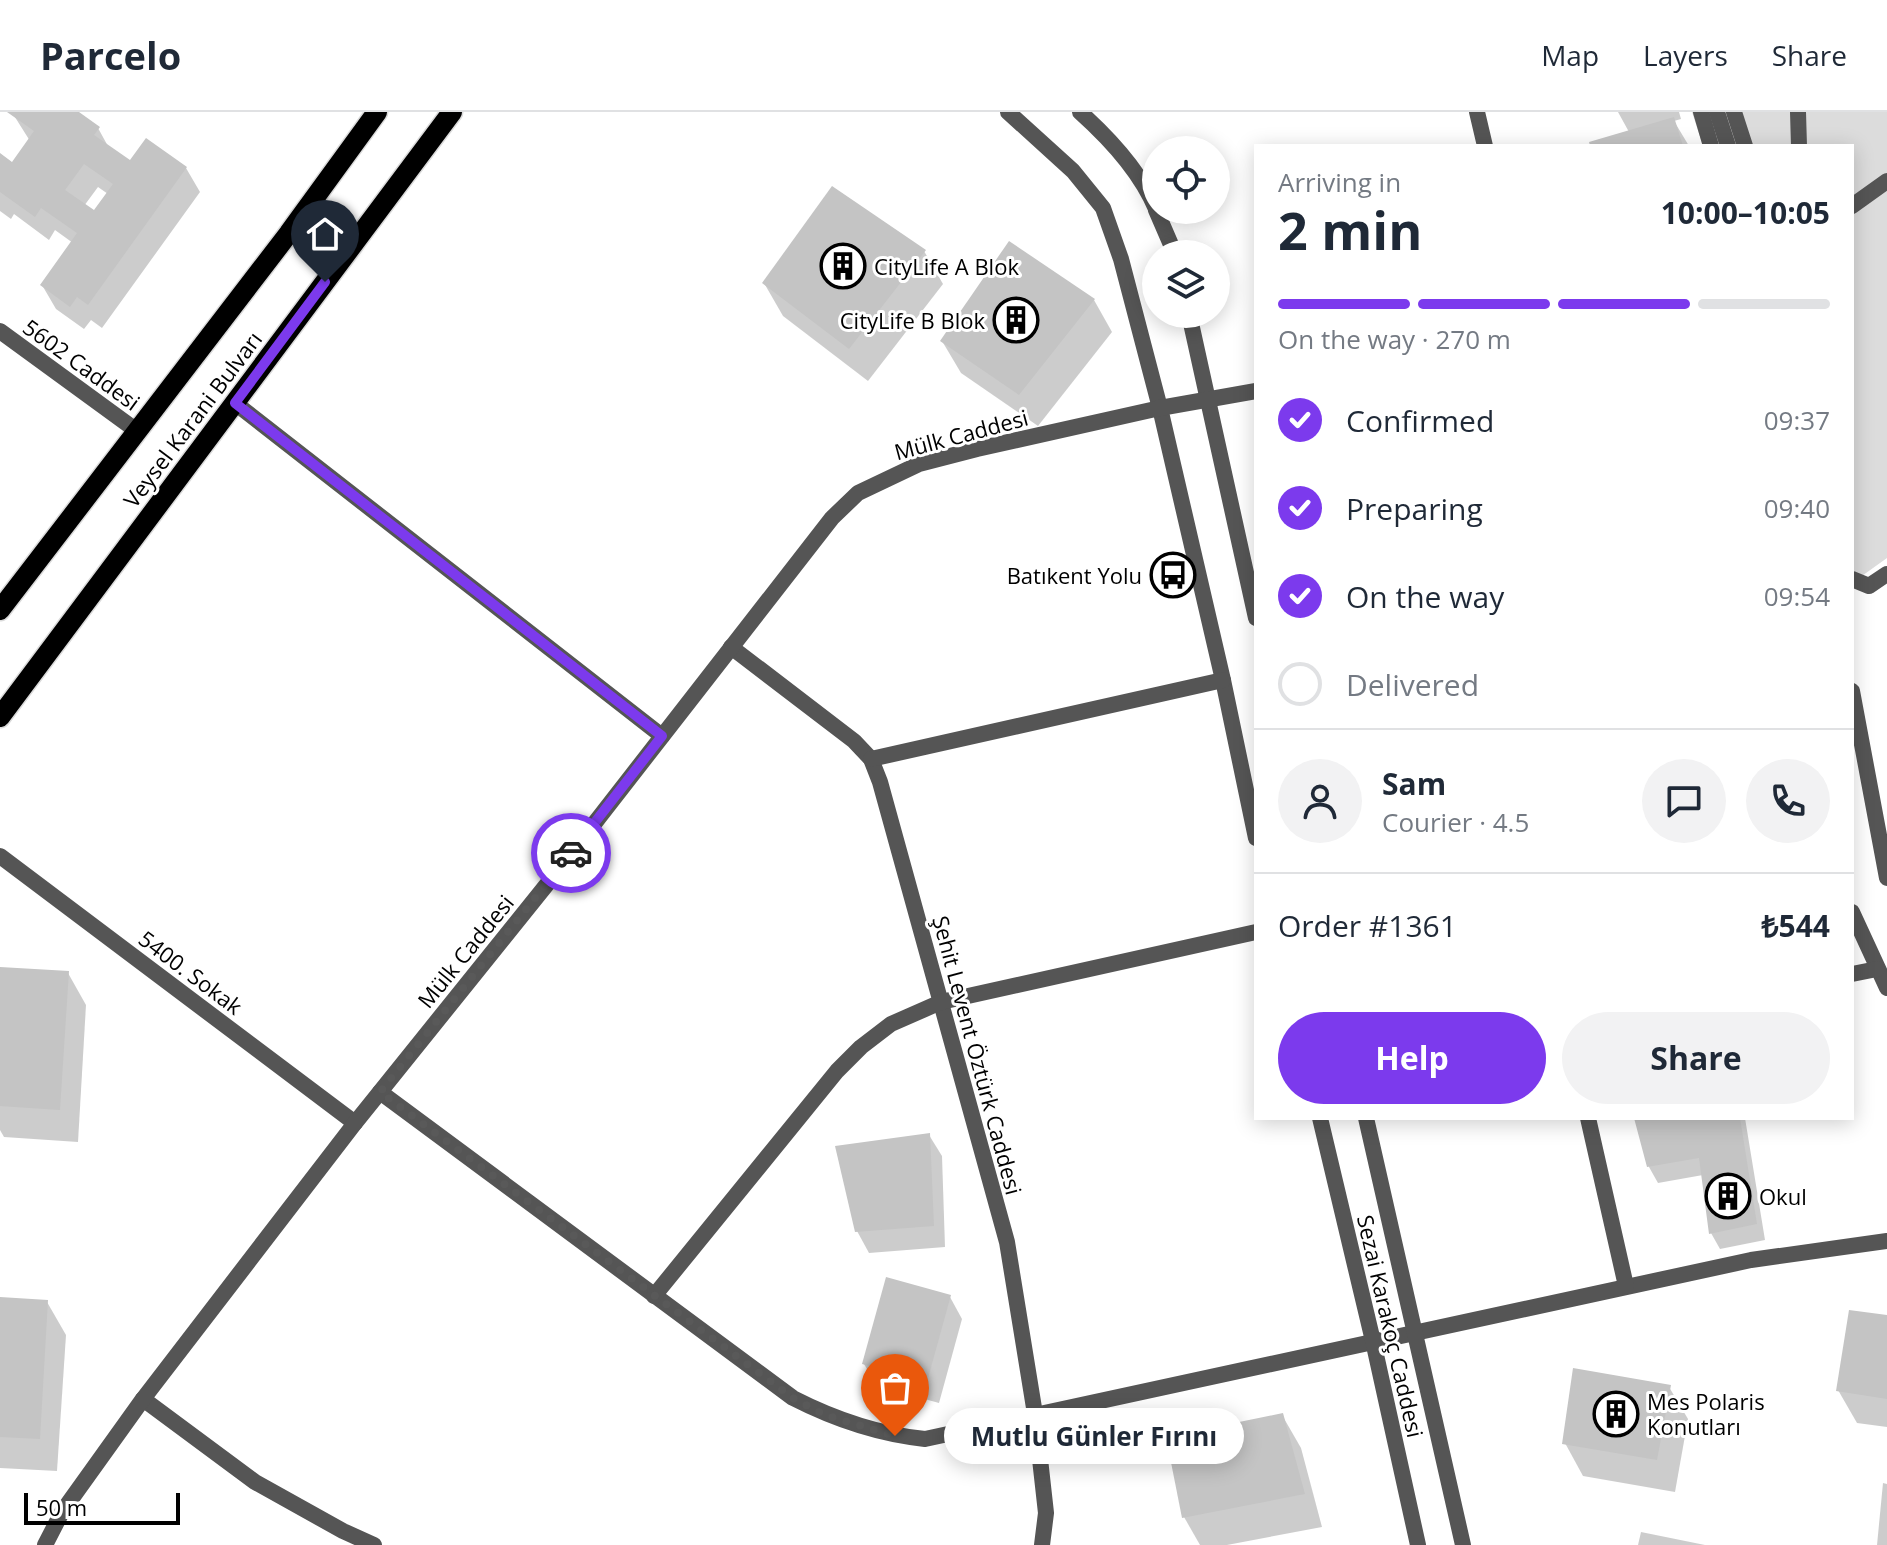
<!DOCTYPE html>
<html lang="en">
<head>
<meta charset="utf-8">
<style>
  body { margin:0; font-family:"Open Sans",sans-serif; background:#f2f2f3; color:#1f2937; height:100vh; display:flex; flex-direction:column; font-size:30px; white-space:nowrap }
  * { box-sizing:border-box; margin:0 }
  p { font-size:26px; color:#747a83 }
  .icon { flex:none; width:44px; height:44px; fill:none; stroke:currentColor; stroke-width:2; stroke-linecap:round; stroke-linejoin:round }
  .map { position:relative; flex:1; overflow:hidden }
  .sheet { position:absolute; left:1254px; top:32px; width:600px; height:976px; display:flex; flex-direction:column; background:#fff; border-radius:0px; box-shadow:0 4px 20px #0003 }
  .sheet>* { flex:none }
  .controls { position:absolute; left:1142px; top:24px; display:grid; gap:16px }
  .controls a { display:grid; place-items:center; width:88px; height:88px; border-radius:50%; background:#fff; box-shadow:0 4px 20px #0003; font-size:40px }
  .scale { position:absolute; left:24px; bottom:20px; width:156px; box-sizing:border-box; padding-left:8px; border:4px solid #000; border-top:0; font-size:22px; line-height:28px; white-space:nowrap; color:#000; -webkit-text-stroke:6px #fff; paint-order:stroke }
  .pin { position:absolute; display:grid; place-items:center; width:68px; height:68px; color:#fff; margin:-82px -34px; border-radius:50% 50% 50% 0; rotate:-45deg; box-shadow:0 0 8px #0007 }
  .pin .icon { rotate:45deg }
  .courier { position:absolute; display:grid; place-items:center; width:80px; height:80px; margin:-40px; border:6px solid #7c3aed; border-radius:50%; background:#fff; color:#222; box-shadow:0 2px 10px #0007 }
  .bubble { position:absolute; height:56px; border-radius:28px; background:#fff; box-shadow:0 4px 20px #0003; font-size:26px; font-weight:700; line-height:56px; text-align:center }
  .head em { font-style:normal; font-weight:700 }
  .head div { display:flex; flex-direction:column-reverse }
  .head { display:flex; align-items:center; justify-content:space-between; height:136px; padding:0 24px }
  h1 { font-size:52px; font-weight:700; line-height:60px }
  .bar { display:grid; grid-template-columns:repeat(4,1fr); gap:12px 8px; align-content:center; height:96px; padding:0 24px }
  .bar i { height:10px; border-radius:6px; background:#e0e1e3 }
  .bar .on { background:#7c3aed }
  .bar p { grid-column:span 4 }
  .line { display:flex; align-items:center; gap:20px; padding:0 24px; border-top:2px solid #e0e1e3 }
  .line div { flex:1 }
  .round { display:grid; place-items:center; flex:none; width:84px; height:84px; border-radius:42px; background:#f2f2f3 }
  ol { padding:0 24px; list-style:none }
  li { display:flex; align-items:center; gap:24px; height:88px }
  li p { margin-inline-start:auto }
  li .icon { padding:8px; border-radius:50%; background:#7c3aed; color:#fff; stroke-width:4 }
  li:last-child { color:#747a83 }
  li i { width:44px; height:44px; border:4px solid #e0e1e3; border-radius:50% }
  .action { display:flex; gap:16px; margin-top:auto; padding:16px 24px }
  .action a { flex:1; height:92px; border-radius:48px; background:#7c3aed; color:#fff; font-size:32px; font-weight:700; line-height:92px; text-align:center }
  .action a+a { background:#f2f2f3; color:#1f2937 }
  header { display:flex; align-items:center; gap:48px; box-sizing:border-box; height:112px; padding:0 40px; background:#fff; border-bottom:2px solid #e0e1e3 }
  header strong { font-size:38px }
  nav { display:flex; gap:44px; margin-inline-start:auto; font-size:28px }
  .map>svg:first-child { display:block }
  .green { fill:#dcdcdc }
  .shadow { fill:#0003; fill-rule:evenodd }
  .building { fill:#c4c4c4; fill-rule:evenodd }
  .lines { fill:none; stroke-linecap:round; stroke-linejoin:round }
  .primary-casing { stroke:#dbdbdb; stroke-width:23 }
  .minor { stroke:#555; stroke-width:16 }
  .primary { stroke:#000; stroke-width:20 }
  .done { stroke:#595959; stroke-width:8; stroke-dasharray:0 14.4 }
  .route { stroke:#7c3aed; stroke-width:10 }
  .labels { text-anchor:middle; dominant-baseline:central; stroke-width:6; stroke-linejoin:round; paint-order:stroke }
  .poi-label { font-size:22px; fill:#000; stroke:#fff; text-anchor:start }
  .street-label { font-size:22px; fill:#000; stroke:#fff }
</style>
</head>
<body>
<header>
<strong>Parcelo</strong>
<nav><a>Map</a><a>Layers</a><a>Share</a></nav>
</header>
<div class="map">
<svg width="1887" height="1433" viewBox="0 0 1887 1433">
  <rect width="100%" height="100%" fill="#fff"/>
  <!-- green -->
  <polygon class="green" points="1692,0 1887,0 1887,446 1852,471 1852,34 1703,34"/>
  <!-- shadow -->
  <g class="shadow">
    <path d="M15 0H75L98 16 109 36 131 51 186 56 200 80 102 216 91 208 84 217 56 197 42 173 73 131 55 118 49 128 14 102 11 107 0 99V43L13 53 30 29 13 2ZM98 75 108 82 94 101 84 94Z"/>
    <polygon points="1618,0 1679,0 1681,7 1674,9 1689,34 1620,34 1629,20"/>
    <polygon points="924,139 943,172 868,269 783,204 764,171"/>
    <polygon points="1094,188 1112,220 1038,314 961,261 942,229"/>
    <polygon points="0,857 68,861 86,893 78,1030 4,1025 0,1018"/>
    <polygon points="1636,1006 1745,1006 1765,1128 1720,1137 1711,1121 1703,1063 1658,1071 1649,1055"/>
    <polygon points="929,1023 942,1044 945,1135 869,1141 857,1119"/>
    <polygon points="950,1185 962,1207 939,1291 877,1274 864,1252"/>
    <polygon points="0,1187 47,1190 66,1223 57,1359 0,1356"/>
    <polygon points="1887,1205 1887,1315 1857,1311 1838,1278"/>
    <polygon points="1669,1275 1688,1307 1675,1380 1583,1364 1565,1331"/>
    <polygon points="1282,1303 1301,1336 1322,1415 1227,1433 1200,1433 1184,1405"/>
    <polygon points="1883,1371 1887,1372 1887,1433 1877,1433"/>
    <polygon points="1641,1420 1705,1433 1638,1433"/>
  </g>
  <!-- building -->
  <g class="building">
    <path d="M7 0H79L100 15 94 23 130 48 146 26 187 55 88 193 77 185 70 195 40 173 77 121 41 96 35 105 0 80V41L12 50 34 19ZM84 52 113 72 94 98 65 78Z"/>
    <polygon points="1674,5 1683,34 1590,34 1589,30"/>
    <polygon points="832,74 926,138 849,237 762,171"/>
    <polygon points="1009,129 1095,187 1019,283 940,229"/>
    <polygon points="0,855 69,859 60,998 0,994"/>
    <polygon points="1634,1006 1740,1006 1757,1112 1709,1122 1699,1046 1647,1055"/>
    <polygon points="930,1021 934,1114 855,1120 835,1034"/>
    <polygon points="886,1165 951,1183 927,1270 862,1252"/>
    <polygon points="0,1185 48,1188 40,1327 0,1325"/>
    <polygon points="1849,1198 1887,1203 1887,1287 1836,1279"/>
    <polygon points="1573,1256 1671,1273 1657,1348 1562,1332"/>
    <polygon points="1283,1301 1305,1382 1182,1406 1166,1325"/>
  </g>
  <g class="lines">
    <!-- primary casing -->
    <g class="primary-casing">
      <g id="primary">
        <polyline points="0,498 289,121 377,0"/>
        <polyline points="0,605 452,0"/>
      </g>
    </g>
    <!-- minor -->
    <g class="minor">
      <polyline points="1008,0 1073,59 1103,96 1121,147 1160,296 1223,568 1256,726"/>
      <path d="M1080 0C1109 26 1141 61 1156 97"/>
      <polyline points="1477,0 1485,34"/>
      <polyline points="1701,0 1711,34"/>
      <polyline points="1717,0 1728,34"/>
      <polyline points="1734,0 1745,34"/>
      <polyline points="1798,0 1799,34"/>
      <polyline points="1852,94 1887,69"/>
      <polyline points="1156,98 1175,142"/>
      <polyline points="1189,202 1256,506"/>
      <polyline points="0,219 137,319"/>
      <polyline points="235,291 662,624"/>
      <polyline points="1852,467 1869,474 1887,462"/>
      <polyline points="731,535 854,629 871,647 880,670 1007,1130 1035,1302 1046,1401 1042,1433"/>
      <polyline points="1852,579 1887,766"/>
      <polyline points="871,647 1223,568"/>
      <polyline points="0,744 355,1011"/>
      <polyline points="1852,800 1887,876"/>
      <polyline points="1852,862 1877,857"/>
      <path d="M380 980 793 1286C836 1308 877 1322 925 1327L1751 1148 1887 1129"/>
      <polyline points="1320,1006 1373,1229 1418,1433"/>
      <polyline points="1366,1006 1463,1433"/>
      <polyline points="1588,1006 1626,1174"/>
      <polyline points="654,1184 837,959 861,935 891,912 941,890 1256,820"/>
      <polyline points="143,1287 255,1370 343,1419 374,1433"/>
      <polyline points="45,1433 62,1400 143,1287 355,1011 548,771 832,406 858,381 919,352 977,337 1160,296 1256,279"/>
    </g>
    <!-- primary -->
    <use href="#primary" class="primary"/>
  </g>
  <g class="lines">
    <!-- done -->
    <polyline class="done" points="571,741 380,980 793,1286 825,1303 895,1324"/>
    <!-- route -->
    <polyline class="route" points="325,170 235,291 662,624 571,741"/>
  </g>
  <!-- icons -->
  <defs>
    <g id="building-ring" transform="scale(2.3)"><circle r="9.5" fill="#fff" stroke="#000" stroke-width="1.5"/><path d="M-4-6H4V6H1V3H-1V6H-4ZM-2.5-4.3h1.7v1.8h-1.7ZM.8-4.3h1.7v1.8H.8ZM-2.5-1h1.7V.8h-1.7ZM.8-1h1.7V.8H.8Z" fill="#000"/></g>
    <g id="bus-ring" transform="scale(2.3)"><circle r="9.5" fill="#fff" stroke="#000" stroke-width="1.5"/><path d="M-5-6H5V4H4V6H2V4H-2V6H-4V4H-5ZM-3.5-4V0h7V-4ZM-3.5 1.2v1.5H-2V1.2ZM2 1.2v1.5H3.5V1.2Z" fill="#000"/></g>
  </defs>
  <g fill-rule="evenodd">
    <use href="#building-ring" x="843" y="154"/>
    <use href="#building-ring" x="1016" y="208"/>
    <use href="#bus-ring" x="1173" y="463"/>
    <use href="#building-ring" x="1728" y="1084"/>
    <use href="#building-ring" x="1616" y="1302"/>
  </g>
  <g class="labels">
    <!-- poi labels -->
    <g class="poi-label">
      <text x="874" y="154">CityLife A Blok</text>
      <text x="985" y="208" text-anchor="end">CityLife B Blok</text>
      <text x="1142" y="463" text-anchor="end">Batıkent Yolu</text>
      <text x="1759" y="1084">Okul</text>
      <text x="1647" y="1289">Mes Polaris<tspan x="1647" dy="25">Konutları</tspan></text>
    </g>
    <!-- street labels -->
    <g class="street-label">
      <text transform="translate(82 252) rotate(36)">5602 Caddesi</text>
      <text transform="translate(192 307) rotate(-53)">Veysel Karani Bulvarı</text>
      <text transform="translate(961 322) rotate(-15)">Mülk Caddesi</text>
      <text transform="translate(465 839) rotate(-51)">Mülk Caddesi</text>
      <text transform="translate(191 860) rotate(37)">5400. Sokak</text>
      <text transform="translate(978 943) rotate(75)">Şehit Levent Öztürk Caddesi</text>
      <text transform="translate(1391 1214) rotate(77)">Sezai Karakoç Caddesi</text>
    </g>
  </g>
</svg>
<div class="controls">
<a><svg class="icon" aria-label="locate" viewBox="0 0 24 24"><circle cx="12" cy="12" r="6"/><path d="M12 2v4M12 18v4M2 12h4M18 12h4"/></svg></a>
<a><svg class="icon" aria-label="layers" viewBox="0 0 24 24"><path d="M12 4l9 5-9 5-9-5zM3 14l9 5 9-5"/></svg></a>
</div>
<div class="scale">50 m</div>
<div class="pin" style="left:895px;top:1324px;background:#ea580c"><svg class="icon" aria-label="bag" viewBox="0 0 24 24"><path d="M5 8h14l-1 12H6zM9 8a3 3 0 0 1 6 0"/></svg></div>
<div class="pin" style="left:325px;top:170px;background:#1f2937"><svg class="icon" aria-label="home" viewBox="0 0 24 24"><path d="M3 11l9-7 9 7M6 9v11h12V9"/></svg></div>
<div class="courier" style="left:571px;top:741px"><svg class="icon" aria-label="car" viewBox="0 0 24 24"><path d="M5 17H2v-5l4-1 3-4h7l3 4 3 1v5h-3M9 17h6M6 11h13"/><circle cx="7" cy="17" r="2"/><circle cx="17" cy="17" r="2"/></svg></div>
<div class="bubble" style="left:944px;top:1296px;width:300px">Mutlu Günler Fırını</div>
<section class="sheet">
<div class="head"><div><h1>2 min</h1><p>Arriving in</p></div><em>10:00–10:05</em></div>
<div class="bar"><i class="on"></i><i class="on"></i><i class="on"></i><i></i><p>On the way · 270 m</p></div>
<ol>
<li><svg class="icon" aria-label="check" viewBox="0 0 24 24"><path d="M5 12l5 5 9-10"/></svg>Confirmed<p>09:37</p></li>
<li><svg class="icon" aria-label="check" viewBox="0 0 24 24"><path d="M5 12l5 5 9-10"/></svg>Preparing<p>09:40</p></li>
<li><svg class="icon" aria-label="check" viewBox="0 0 24 24"><path d="M5 12l5 5 9-10"/></svg>On the way<p>09:54</p></li>
<li><i></i>Delivered</li>
</ol>
<div class="line" style="height:144px"><a class="round"><svg class="icon" aria-label="person" viewBox="0 0 24 24"><circle cx="12" cy="8" r="4"/><path d="M4 21q1-7 8-7t8 7"/></svg></a><div><b>Sam</b><p>Courier · 4.5</p></div><a class="round"><svg class="icon" aria-label="chat" viewBox="0 0 24 24"><path d="M4 5h16v11H9l-5 4z"/></svg></a><a class="round"><svg class="icon" aria-label="phone" viewBox="0 0 24 24"><path d="M5 4h4l2 5-3 2q2 4 5 5l2-3 5 2v4C11 20 4 13 5 4z"/></svg></a></div>
<div class="line" style="height:104px"><div>Order #1361</div><b>₺544</b></div>
<div class="action"><a>Help</a><a>Share</a></div>
</section>
</div>
</body>
</html>
